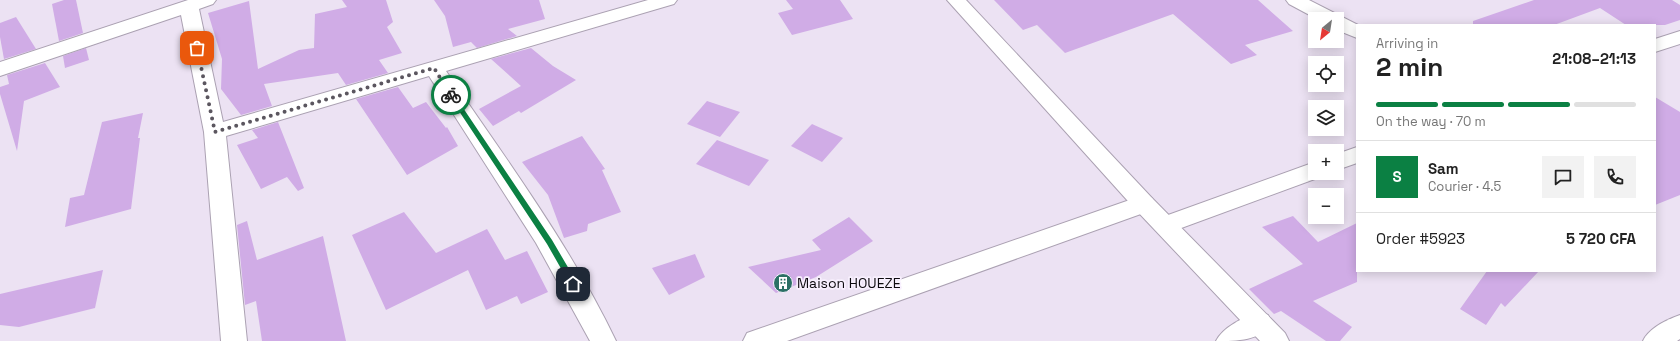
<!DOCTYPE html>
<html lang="en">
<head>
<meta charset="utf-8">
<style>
  body { margin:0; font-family:"Space Grotesk",sans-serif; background:#f2f2f2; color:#222; height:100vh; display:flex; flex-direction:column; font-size:15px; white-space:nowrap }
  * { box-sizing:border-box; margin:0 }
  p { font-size:13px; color:#767676 }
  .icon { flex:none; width:22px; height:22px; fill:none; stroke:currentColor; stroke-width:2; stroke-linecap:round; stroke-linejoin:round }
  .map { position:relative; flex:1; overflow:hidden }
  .sheet { position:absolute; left:1356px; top:24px; width:300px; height:248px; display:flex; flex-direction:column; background:#fff; border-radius:0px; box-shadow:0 2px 10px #0003 }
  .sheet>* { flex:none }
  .needle { width:26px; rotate:210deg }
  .controls { position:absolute; left:1308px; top:12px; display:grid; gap:8px }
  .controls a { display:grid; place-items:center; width:36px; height:36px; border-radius:0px; background:#fff; box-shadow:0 2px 10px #0003; font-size:20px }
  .pin { position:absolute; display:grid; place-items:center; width:34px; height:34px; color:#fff; margin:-17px; border-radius:8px; box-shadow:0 2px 6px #0006 }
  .courier { position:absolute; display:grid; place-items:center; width:40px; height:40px; margin:-20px; border:3px solid #0b8043; border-radius:50%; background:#fff; color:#222; box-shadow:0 1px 5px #0007 }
  .headline em { font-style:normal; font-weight:700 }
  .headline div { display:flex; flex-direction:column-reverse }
  .headline { display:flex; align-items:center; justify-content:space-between; height:68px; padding:0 20px }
  h1 { font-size:26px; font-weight:700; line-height:30px }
  .bar { display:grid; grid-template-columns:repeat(4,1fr); gap:6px 4px; align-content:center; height:48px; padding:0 20px }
  .bar i { height:5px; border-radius:3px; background:#e0e0e0 }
  .bar .on { background:#0b8043 }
  .bar p { grid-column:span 4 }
  .line { display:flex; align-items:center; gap:10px; padding:0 20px; border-top:1px solid #e0e0e0 }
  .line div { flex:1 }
  .round { display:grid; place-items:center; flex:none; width:42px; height:42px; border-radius:0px; background:#f2f2f2 }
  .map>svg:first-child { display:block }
  .building { fill:#d0ace6 }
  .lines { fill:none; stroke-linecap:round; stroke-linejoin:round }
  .minor-casing { stroke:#aba1b2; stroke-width:2 }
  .major-casing { stroke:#aba1b2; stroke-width:2 }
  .minor { fill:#fff; fill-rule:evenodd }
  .major { fill:#fff; fill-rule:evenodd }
  .route { fill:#0b8043 }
  .done { stroke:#5b565f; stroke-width:4; stroke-dasharray:0 7.2 }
  .labels { text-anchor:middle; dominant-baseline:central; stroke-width:3.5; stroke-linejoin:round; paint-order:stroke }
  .poi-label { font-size:14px; fill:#0d0a0f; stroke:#f8f0fe; text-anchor:start }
</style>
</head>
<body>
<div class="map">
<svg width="1680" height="341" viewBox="0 0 1680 341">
  <rect width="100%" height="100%" fill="#ece2f3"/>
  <!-- building -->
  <g class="building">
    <polygon points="64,0 76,0 83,33 59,41 52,4"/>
    <polygon points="342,0 386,0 393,22 387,27 402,53 379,60 388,73 346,85 338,73 264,84 272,106 241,115 221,89 222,59 208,13 249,1 258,69 299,50 314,48 315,14 347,7"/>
    <polygon points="434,0 539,0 545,19 508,29 517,36 477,48 471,42 453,47 445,16"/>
    <polygon points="786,0 840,0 853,19 792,35 778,13 793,9"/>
    <polygon points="994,0 1258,0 1293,31 1245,45 1257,55 1231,64 1173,14 1065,53 1037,25 1023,30"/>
    <polygon points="1534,0 1672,0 1680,5 1680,20 1665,25 1626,25 1600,8 1554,25 1473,25 1473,21"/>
    <polygon points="16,17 36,49 4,59 0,37 0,23"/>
    <polygon points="86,48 89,60 65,68 63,56"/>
    <polygon points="531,48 553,66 576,80 521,113 519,111 493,126 479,109 521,86 491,59"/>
    <polygon points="45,63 60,87 24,101 17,151 0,94 0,87 9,84 7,75"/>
    <polygon points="398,87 413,108 426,102 446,128 447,127 458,146 407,175 356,99"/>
    <polygon points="1655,97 1680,112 1680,195 1655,205"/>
    <polygon points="707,101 740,112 720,137 687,124"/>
    <polygon points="143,113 138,138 140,138 131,209 65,227 70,198 84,195 102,122"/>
    <polygon points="278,122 304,188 298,191 287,177 261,189 237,145 258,138 252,130"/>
    <polygon points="812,124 843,138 822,162 791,146"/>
    <polygon points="582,136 605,169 602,170 621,212 588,224 587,231 564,238 548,195 522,162"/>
    <polygon points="717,140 769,160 749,186 696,164"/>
    <polygon points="404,212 436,253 487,229 505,260 527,251 548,292 521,304 517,296 486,310 468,270 386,310 352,235"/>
    <polygon points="1293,216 1318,242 1357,223 1357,282 1313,301 1352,327 1340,341 1326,341 1281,311 1274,314 1249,289 1303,264 1262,227"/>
    <polygon points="849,217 873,241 816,277 776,293 748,267 821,250 812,240"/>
    <polygon points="247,221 257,260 323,236 346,341 262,341 256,301 245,305 237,225"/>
    <polygon points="695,254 705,277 669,295 652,268"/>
    <polygon points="103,270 95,308 19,327 0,325 0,294"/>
    <polygon points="1487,271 1539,271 1505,307 1501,303 1486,325 1460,309"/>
  </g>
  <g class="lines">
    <!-- minor casing -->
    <g class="minor-casing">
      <g id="minor">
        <path d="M188 0H216L213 4 199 9 223 122 648 0H677L674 4 446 71C506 159 570 245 616 341H590L536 243 429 76 226 136 247 341H221L204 132 181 15 0 76V62Z"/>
        <polygon points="1286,0 1309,0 1358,25 1357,25 1357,38 1337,30 1337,19 1317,19 1289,4"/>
        <polygon points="1680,31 1680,44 1655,52 1655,39"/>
        <polygon points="1357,147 1357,163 1337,170 1337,154"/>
        <polygon points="1315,162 1315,173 1324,173 1323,176 1165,234 1157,231 1153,225 1157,219"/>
        <polygon points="1144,195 1152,198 1155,204 1152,210 787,341 743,341 747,333"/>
        <path d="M1259 312 1268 315 1272 323C1261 341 1237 341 1216 341 1223 327 1244 317 1259 312Z"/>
        <path d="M1680 315V339L1677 341H1643C1649 328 1666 320 1680 315Z"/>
      </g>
    </g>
    <!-- major casing -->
    <g class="major-casing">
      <polygon id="major" points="947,0 966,0 1152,198 1285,333 1289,341 1260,341 1136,210"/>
    </g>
    <!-- minor -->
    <use href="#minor" class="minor"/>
    <!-- major -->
    <use href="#major" class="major"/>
  </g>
  <!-- route -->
  <polygon class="route" points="449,93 453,93 552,240 576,281 576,286 571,286 547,244 449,96"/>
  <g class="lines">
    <!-- done -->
    <polyline class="done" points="197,48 215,132 434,68 451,95"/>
  </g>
  <!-- icons -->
  <defs>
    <g id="building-disc" transform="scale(1)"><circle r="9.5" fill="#2b7065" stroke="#f8f0fe"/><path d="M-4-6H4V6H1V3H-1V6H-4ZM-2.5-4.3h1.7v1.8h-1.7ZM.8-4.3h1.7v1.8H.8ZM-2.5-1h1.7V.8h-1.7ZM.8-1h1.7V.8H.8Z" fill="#fff"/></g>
  </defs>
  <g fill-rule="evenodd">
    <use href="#building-disc" x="783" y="283"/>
  </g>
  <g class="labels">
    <!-- poi labels -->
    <g class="poi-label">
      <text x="797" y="283">Maison HOUEZE</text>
    </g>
  </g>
</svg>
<div class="controls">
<a><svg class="needle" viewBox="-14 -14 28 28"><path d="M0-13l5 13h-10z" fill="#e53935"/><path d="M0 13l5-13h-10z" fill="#767676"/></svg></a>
<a><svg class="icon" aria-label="locate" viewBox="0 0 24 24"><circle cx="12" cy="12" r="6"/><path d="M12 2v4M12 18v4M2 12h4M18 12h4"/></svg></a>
<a><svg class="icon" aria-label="layers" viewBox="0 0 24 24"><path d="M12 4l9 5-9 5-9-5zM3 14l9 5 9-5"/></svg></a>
<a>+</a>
<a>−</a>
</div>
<div class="pin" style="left:197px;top:48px;background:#ea580c"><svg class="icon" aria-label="bag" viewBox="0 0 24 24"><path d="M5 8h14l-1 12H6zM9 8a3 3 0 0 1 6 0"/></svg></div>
<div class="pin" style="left:573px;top:284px;background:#1f2937"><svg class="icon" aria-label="home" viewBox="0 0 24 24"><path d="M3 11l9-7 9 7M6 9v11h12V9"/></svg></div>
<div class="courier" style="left:451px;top:95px"><svg class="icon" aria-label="bike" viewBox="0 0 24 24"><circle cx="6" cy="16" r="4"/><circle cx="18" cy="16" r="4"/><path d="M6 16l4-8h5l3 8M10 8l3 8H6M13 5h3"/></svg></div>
<section class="sheet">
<div class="headline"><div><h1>2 min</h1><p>Arriving in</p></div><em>21:08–21:13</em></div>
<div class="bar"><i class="on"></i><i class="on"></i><i class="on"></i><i></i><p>On the way · 70 m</p></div>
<div class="line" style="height:72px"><b class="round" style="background:#0b8043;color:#fff">S</b><div><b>Sam</b><p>Courier · 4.5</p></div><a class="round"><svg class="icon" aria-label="chat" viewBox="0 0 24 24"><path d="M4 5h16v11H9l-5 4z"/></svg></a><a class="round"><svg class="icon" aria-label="phone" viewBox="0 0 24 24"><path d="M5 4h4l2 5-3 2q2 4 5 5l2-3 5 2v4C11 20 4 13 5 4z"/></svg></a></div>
<div class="line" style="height:52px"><div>Order #5923</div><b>5 720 CFA</b></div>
</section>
</div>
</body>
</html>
